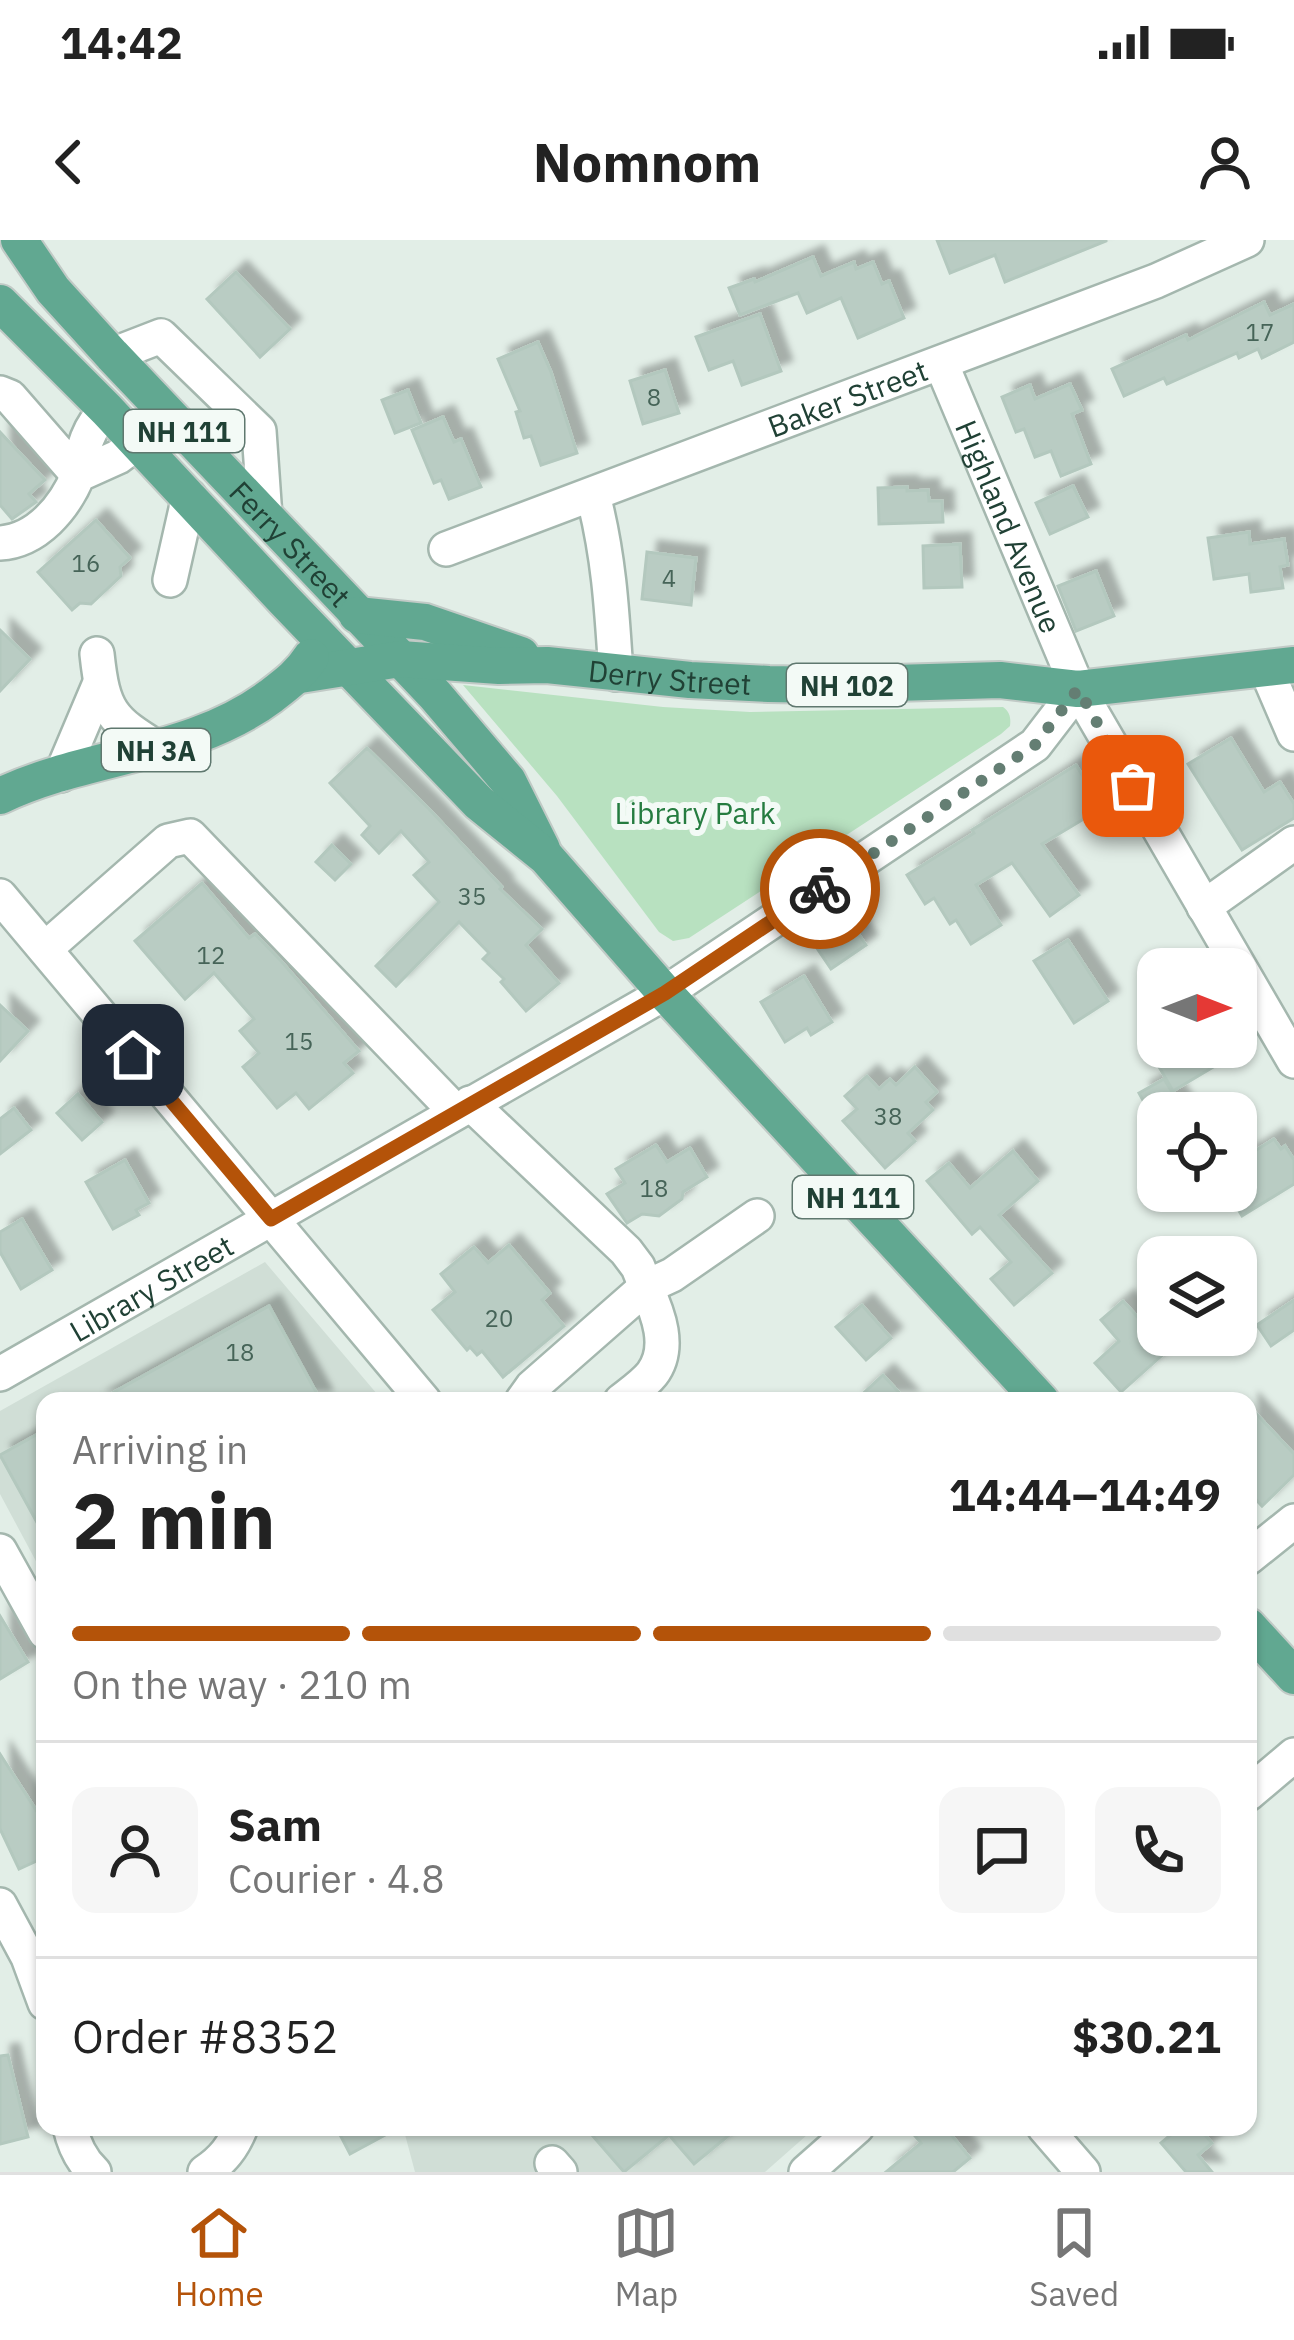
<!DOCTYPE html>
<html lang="en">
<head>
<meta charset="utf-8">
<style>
  body { margin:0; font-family:"IBM Plex Sans",sans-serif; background:#f6f6f6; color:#222; height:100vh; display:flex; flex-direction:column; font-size:45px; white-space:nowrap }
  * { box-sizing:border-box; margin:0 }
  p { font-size:39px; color:#767676 }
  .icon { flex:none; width:66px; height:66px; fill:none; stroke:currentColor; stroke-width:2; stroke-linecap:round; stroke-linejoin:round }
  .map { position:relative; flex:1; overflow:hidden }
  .side { position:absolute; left:36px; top:1152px; width:1221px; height:744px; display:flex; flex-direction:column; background:#fff; border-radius:24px; box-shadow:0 3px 9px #0004 }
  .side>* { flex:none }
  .needle { width:78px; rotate:90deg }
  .fabs { position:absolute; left:1137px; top:708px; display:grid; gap:24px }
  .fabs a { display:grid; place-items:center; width:120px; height:120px; border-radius:24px; background:#fff; box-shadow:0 3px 9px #0004; font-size:60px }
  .pin { position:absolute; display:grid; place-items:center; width:102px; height:102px; color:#fff; margin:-51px; border-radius:24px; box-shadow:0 6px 18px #0006 }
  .courier { position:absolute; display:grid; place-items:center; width:120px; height:120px; margin:-60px; border:9px solid #b45309; border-radius:50%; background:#fff; color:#222; box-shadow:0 3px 15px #0007 }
  .head em { font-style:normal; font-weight:700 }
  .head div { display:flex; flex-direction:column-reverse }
  .head { display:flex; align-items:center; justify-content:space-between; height:204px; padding:0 36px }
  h1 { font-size:78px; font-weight:700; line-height:90px }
  .bar { display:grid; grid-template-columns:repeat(4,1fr); gap:18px 12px; align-content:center; height:144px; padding:0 36px }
  .bar i { height:15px; border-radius:9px; background:#e0e0e0 }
  .bar .on { background:#b45309 }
  .bar p { grid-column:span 4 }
  .line { display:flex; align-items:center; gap:30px; padding:0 36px; border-top:3px solid #e0e0e0 }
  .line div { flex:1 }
  .round { display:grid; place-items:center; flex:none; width:126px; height:126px; border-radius:24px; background:#f6f6f6 }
  .status { display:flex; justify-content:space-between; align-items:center; height:84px; padding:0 60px; background:#fff; direction:ltr }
  .status svg { height:33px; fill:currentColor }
  header { display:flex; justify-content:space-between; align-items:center; height:156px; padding:0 36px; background:#fff; font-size:54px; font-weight:700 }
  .tabs { display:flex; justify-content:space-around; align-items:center; height:168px; border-top:3px solid #e0e0e0; background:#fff; font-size:33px; color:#767676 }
  .tabs a { display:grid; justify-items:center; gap:6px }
  .tabs .on { color:#b45309 }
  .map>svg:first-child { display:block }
  .built { fill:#d0ded6 }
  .green { fill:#b8e1c0 }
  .building { fill:#b9ccc3; stroke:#b3c8be; stroke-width:3; filter:url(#shadow) }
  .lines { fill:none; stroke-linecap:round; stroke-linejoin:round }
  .minor-casing { stroke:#a4b7ae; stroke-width:38 }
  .major-casing { stroke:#c1cac6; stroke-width:40 }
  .minor { stroke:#fff; stroke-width:33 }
  .major { stroke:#61a891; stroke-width:36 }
  .done { stroke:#647e73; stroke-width:12; stroke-dasharray:0 21.6 }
  .route { stroke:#b45309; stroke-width:15 }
  .labels { text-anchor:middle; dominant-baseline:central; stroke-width:12; stroke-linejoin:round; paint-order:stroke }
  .number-label { font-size:24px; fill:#466458 }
  .shield { fill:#f3faf6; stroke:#5f786f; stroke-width:3 }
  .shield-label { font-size:27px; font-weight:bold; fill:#204135 }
  .street-label { font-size:30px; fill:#204135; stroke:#f3faf6 }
  .park-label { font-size:30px; fill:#257c40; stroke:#f3faf6 }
</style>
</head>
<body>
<div class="status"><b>14:42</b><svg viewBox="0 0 49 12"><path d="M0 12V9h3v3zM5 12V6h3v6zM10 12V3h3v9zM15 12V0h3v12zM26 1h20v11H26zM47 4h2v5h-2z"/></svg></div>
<header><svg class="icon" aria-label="back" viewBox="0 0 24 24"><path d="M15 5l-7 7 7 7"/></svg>Nomnom<svg class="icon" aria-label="person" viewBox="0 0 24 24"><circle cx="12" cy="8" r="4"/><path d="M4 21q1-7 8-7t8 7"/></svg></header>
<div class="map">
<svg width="1294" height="1932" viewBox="0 0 1294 1932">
  <defs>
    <filter id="shadow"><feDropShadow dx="11" dy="-11" stdDeviation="3" flood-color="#0004"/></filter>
  </defs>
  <rect width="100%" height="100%" fill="#e2eee7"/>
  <!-- built -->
  <g class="built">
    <polygon points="265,1022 383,1161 45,1161 45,1338 0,1254 0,1171"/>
    <polygon points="403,1887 816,1887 765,1932 415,1932"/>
  </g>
  <!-- green -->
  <path class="green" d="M463 445 663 467 750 472 1003 467C1010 472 1011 478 1010 486L1001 494 689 698 673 701 659 692 557 556Z"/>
  <!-- building -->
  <g class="building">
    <polygon points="937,0 1106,0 1106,1 1005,42 995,15 950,33"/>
    <polygon points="813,17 821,36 854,22 856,29 873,22 882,44 889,41 904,78 858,98 841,58 807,73 798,53 740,75 729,48 754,39 755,42"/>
    <polygon points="236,32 290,89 260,117 207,59"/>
    <polygon points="1264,62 1270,75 1294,64 1294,102 1262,118 1258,109 1239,118 1237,113 1167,144 1164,138 1124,156 1112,129 1186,95 1188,100"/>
    <polygon points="760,74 781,131 742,145 733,121 709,130 696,97"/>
    <polygon points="538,102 551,132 577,213 541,225 531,196 524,198 516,172 520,171 498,119"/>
    <polygon points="665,130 679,173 643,184 630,141"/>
    <polygon points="1070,144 1082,170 1072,174 1091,224 1061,236 1051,211 1035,217 1024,189 1016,192 1002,157 1030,145 1035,159"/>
    <polygon points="408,150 421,183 395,193 382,160"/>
    <polygon points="443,177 454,202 461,199 481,247 449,259 441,240 434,243 412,190"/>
    <polygon points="0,192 45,240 29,254 36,262 12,279 0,265"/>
    <polygon points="1073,246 1088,277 1050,294 1036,263"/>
    <polygon points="907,247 907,251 928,250 929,261 942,261 943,282 879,284 878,248"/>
    <polygon points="96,280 130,318 120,327 121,336 91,364 80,363 72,370 38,332"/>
    <polygon points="1249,292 1250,304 1284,299 1288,325 1280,327 1283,348 1251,352 1249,334 1214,339 1208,298"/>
    <polygon points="960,304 962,347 924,348 923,306"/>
    <polygon points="647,312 696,318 691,365 642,359"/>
    <polygon points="1096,331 1114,376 1076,391 1058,346"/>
    <polygon points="0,390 30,419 0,451"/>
    <polygon points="1231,498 1264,552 1280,542 1294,564 1294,578 1242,610 1188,524"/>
    <polygon points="367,508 429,569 502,647 500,649 542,689 526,705 559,743 526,771 501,742 504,739 483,719 489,713 459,682 396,746 376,726 439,662 414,635 429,622 401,591 379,613 362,595 370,586 330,543"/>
    <polygon points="1076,525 1102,568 1042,604 1079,655 1050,676 1012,623 976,645 1001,685 971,704 956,680 950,684 934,658 925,664 907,635 974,593 972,590"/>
    <polygon points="332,605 351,624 335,640 316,622"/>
    <polygon points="202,643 249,698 255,694 281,721 359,811 344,823 353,833 309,869 296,853 277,868 243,827 259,813 240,791 254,779 214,733 185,759 135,701"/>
    <polygon points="847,677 866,705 831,729 812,701"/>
    <polygon points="1068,700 1108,761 1074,783 1034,721"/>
    <polygon points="804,736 832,782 811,795 807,788 785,802 761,762"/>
    <polygon points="0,765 28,791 0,821"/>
    <polygon points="1177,807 1210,807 1220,823 1173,851 1155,820"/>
    <polygon points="915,827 937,852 926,862 933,870 908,893 915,901 885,928 843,881 857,869 845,856 867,836 879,849 890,839 896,845"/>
    <polygon points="1164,839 1185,873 1150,873 1139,853"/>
    <polygon points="78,854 102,882 82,900 57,873"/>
    <polygon points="14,868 31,890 0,914 0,879"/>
    <polygon points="1274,899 1281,909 1285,906 1294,920 1294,944 1242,976 1227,951 1236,951 1236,940 1253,929 1245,917"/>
    <polygon points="656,905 667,922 690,908 707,937 683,952 682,959 659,976 642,974 627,983 607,954 625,943 616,929"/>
    <polygon points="1013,911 1038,941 999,975 1052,1033 1014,1065 991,1039 1011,1022 980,987 972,994 927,941 949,923 970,948"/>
    <polygon points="125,920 149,963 136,970 139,975 113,989 86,942"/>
    <polygon points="22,979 52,1030 21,1049 0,1012 0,992"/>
    <polygon points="509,1005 550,1053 542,1060 564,1086 503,1137 482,1111 477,1115 470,1107 467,1110 433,1070 455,1052 441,1034 474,1007 488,1023"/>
    <polygon points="1294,1060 1294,1090 1271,1106 1257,1085"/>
    <polygon points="1123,1061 1168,1110 1121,1152 1095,1123 1119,1101 1101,1080"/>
    <polygon points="862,1065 891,1098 866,1120 836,1087"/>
    <polygon points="269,1066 321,1161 98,1161"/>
    <polygon points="883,1135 907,1161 855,1161"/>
    <polygon points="1248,1165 1294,1214 1294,1235 1262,1266 1248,1251"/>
    <polygon points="45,1190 45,1297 0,1215"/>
    <polygon points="0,1376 28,1422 0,1439"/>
    <polygon points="0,1514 45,1584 45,1617 19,1629 0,1589"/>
    <polygon points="8,1815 28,1897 0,1904 0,1816"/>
    <polygon points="336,1887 400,1887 350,1914"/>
    <polygon points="585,1887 739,1887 694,1924 669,1895 624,1932"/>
    <polygon points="926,1887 945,1887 970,1918 953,1932 886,1932 921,1903 915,1896"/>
    <polygon points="1180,1887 1198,1887 1212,1903 1198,1915 1212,1932 1186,1932 1161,1903"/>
  </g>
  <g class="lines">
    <!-- minor casing -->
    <g class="minor-casing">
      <g id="minor">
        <polyline points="112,115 161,96 259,191 265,277"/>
        <path id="s1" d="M941 123 1078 449 1294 821"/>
        <path d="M0 153 10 157 78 235C83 210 87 187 107 170"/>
        <path d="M593 255C609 316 612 371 616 434"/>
        <path d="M0 303C37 301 65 267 78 235L118 217 138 202"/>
        <path id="s2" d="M446 309 1156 41 1247 0"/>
        <polyline points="170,340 189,256"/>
        <path d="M97 414C103 471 111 480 159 509"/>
        <polyline points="1266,429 1294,494"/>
        <polyline points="61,535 100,443"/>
        <polyline points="0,656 424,1161"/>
        <polyline points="1204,667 1294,603"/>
        <polyline points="45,709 168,601 190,596 456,872"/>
        <polyline points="470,863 626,1011 638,1027 646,1047 672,1035 757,976"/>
        <path id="s3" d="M0 1134 665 753 1035 505 1078 449"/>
        <path d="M522 1161 532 1147 646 1047C658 1073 672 1108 652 1134 644 1144 631 1153 621 1161"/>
        <polyline points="0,1311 45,1392"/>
        <polyline points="1248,1318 1294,1281"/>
        <polyline points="1248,1554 1294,1515"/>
        <polyline points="0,1665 28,1717 45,1763"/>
        <path d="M70 1887C74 1905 81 1920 94 1932"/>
        <polyline points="1044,1887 1083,1932"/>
        <polyline points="552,1923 560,1932"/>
        <path d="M205 1932C223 1920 233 1907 241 1887"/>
        <polyline points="806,1932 857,1887"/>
      </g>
    </g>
    <!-- major casing -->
    <g class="major-casing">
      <g id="major">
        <path id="s4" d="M19 0 53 50 112 115 435 455 508 541 542 609"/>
        <polyline points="0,63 107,170 285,361 479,563 546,617 665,753 1041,1161"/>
        <polyline points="357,375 425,382 521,415"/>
        <path id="s5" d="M300 435 400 419 499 426 547 425 690 440 769 444 823 445 1000 440 1078 449 1294 425"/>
        <path d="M0 556C88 514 191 516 271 456 288 443 300 434 311 417"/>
        <polyline points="1248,1386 1294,1436"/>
      </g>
    </g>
    <!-- minor -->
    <use href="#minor" class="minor"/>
    <!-- major -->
    <use href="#major" class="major"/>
  </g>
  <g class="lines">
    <!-- done -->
    <polyline class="done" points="820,649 1035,505 1078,449 1133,546"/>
    <!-- route -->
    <polyline class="route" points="133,815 271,979 665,753 820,649"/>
  </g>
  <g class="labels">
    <!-- number labels -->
    <g class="number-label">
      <text x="1260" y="92">17</text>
      <text x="654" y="157">8</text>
      <text x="86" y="323">16</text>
      <text x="669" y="338">4</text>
      <text x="472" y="656">35</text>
      <text x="211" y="715">12</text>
      <text x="299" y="801">15</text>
      <text x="888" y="876">38</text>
      <text x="654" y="948">18</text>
      <text x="499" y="1078">20</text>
      <text x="240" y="1112">18</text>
    </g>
    <!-- shield labels -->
    <g class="shield">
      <rect x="124" y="170" width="120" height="42" rx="9"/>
      <rect x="787" y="424" width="120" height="42" rx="9"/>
      <rect x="102" y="489" width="108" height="42" rx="9"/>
      <rect x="793" y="936" width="120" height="42" rx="9"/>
    </g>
    <g class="shield-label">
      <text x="184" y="191">NH 111</text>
      <text x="847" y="445">NH 102</text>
      <text x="156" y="510">NH 3A</text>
      <text x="853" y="957">NH 111</text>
    </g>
    <!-- street labels -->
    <g class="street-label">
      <text stroke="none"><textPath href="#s2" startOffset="429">Baker Street</textPath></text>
      <text stroke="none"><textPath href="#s1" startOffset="177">Highland Avenue</textPath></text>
      <text stroke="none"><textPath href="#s4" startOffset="408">Ferry Street</textPath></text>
      <text stroke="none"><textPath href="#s5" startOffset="372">Derry Street</textPath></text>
      <text stroke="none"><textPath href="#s3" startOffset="174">Library Street</textPath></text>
    </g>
    <!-- park labels -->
    <g class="park-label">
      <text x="695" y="572">Library Park</text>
    </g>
  </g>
</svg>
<div class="fabs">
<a><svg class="needle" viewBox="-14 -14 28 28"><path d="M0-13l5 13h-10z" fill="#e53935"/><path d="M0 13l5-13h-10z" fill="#767676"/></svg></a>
<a><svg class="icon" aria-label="locate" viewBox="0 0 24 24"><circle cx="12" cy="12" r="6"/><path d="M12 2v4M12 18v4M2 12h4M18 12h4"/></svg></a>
<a><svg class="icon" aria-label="layers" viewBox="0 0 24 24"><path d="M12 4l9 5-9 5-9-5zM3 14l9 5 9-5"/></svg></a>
</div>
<div class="pin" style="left:1133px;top:546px;background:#ea580c"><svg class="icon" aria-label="bag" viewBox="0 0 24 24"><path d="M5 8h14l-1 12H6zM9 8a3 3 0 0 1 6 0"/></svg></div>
<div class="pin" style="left:133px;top:815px;background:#1f2937"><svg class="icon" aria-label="home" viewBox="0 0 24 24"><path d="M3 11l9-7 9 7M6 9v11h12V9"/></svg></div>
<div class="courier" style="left:820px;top:649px"><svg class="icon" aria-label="bike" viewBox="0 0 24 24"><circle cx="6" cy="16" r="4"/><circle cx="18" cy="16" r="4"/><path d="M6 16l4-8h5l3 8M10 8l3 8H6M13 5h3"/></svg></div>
<section class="side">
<div class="head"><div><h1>2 min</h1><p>Arriving in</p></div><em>14:44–14:49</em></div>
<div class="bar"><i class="on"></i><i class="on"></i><i class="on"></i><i></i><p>On the way · 210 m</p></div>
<div class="line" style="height:216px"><a class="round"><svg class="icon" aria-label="person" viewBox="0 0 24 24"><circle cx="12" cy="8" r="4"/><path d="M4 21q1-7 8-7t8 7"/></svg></a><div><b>Sam</b><p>Courier · 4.8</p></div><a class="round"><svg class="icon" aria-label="chat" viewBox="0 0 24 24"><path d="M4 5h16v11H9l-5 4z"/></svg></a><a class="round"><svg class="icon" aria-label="phone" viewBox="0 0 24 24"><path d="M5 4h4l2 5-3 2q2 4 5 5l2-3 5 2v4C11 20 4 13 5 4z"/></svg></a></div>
<div class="line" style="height:156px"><div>Order #8352</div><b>$30.21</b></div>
</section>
</div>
<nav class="tabs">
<a class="on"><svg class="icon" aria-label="home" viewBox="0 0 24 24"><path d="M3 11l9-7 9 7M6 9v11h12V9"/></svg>Home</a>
<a><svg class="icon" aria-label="map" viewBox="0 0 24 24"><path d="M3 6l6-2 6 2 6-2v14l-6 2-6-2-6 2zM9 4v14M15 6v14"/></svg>Map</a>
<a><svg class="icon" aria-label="saved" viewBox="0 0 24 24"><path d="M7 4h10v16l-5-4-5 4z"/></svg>Saved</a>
</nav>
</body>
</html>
